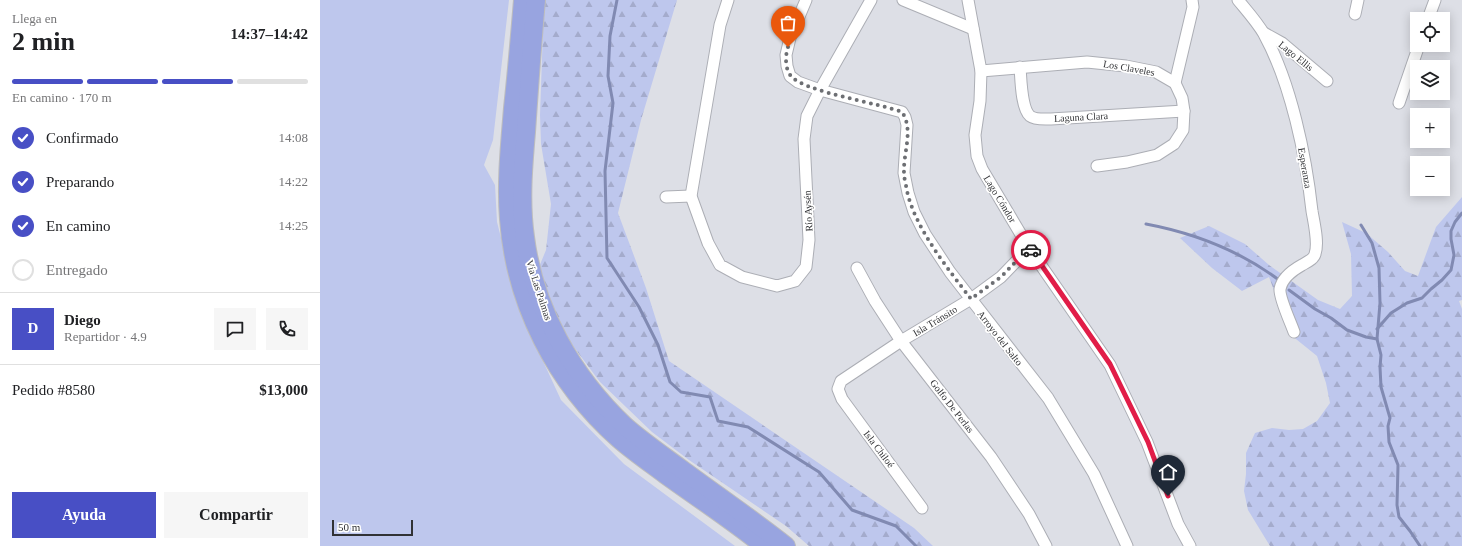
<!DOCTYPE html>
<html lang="es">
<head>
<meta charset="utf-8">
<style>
  body { margin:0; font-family:"Times New Roman",serif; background:#f6f6f6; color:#202124; height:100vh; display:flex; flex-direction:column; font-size:15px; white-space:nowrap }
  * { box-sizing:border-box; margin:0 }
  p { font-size:13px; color:#757577 }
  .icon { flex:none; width:22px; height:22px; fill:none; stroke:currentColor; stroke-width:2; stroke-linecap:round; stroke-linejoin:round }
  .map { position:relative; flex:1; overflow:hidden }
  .details { display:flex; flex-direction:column; background:#fff; width:320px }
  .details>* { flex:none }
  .controls { position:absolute; left:1090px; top:12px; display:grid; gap:8px }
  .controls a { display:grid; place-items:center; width:40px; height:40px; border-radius:0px; background:#fff; box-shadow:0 2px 10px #0003; font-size:20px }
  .scale { position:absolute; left:12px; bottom:10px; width:81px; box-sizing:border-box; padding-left:4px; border:2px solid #313235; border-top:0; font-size:11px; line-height:14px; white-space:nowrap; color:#313235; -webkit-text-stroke:3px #fff; paint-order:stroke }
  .pin { position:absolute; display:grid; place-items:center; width:34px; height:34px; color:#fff; margin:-41px -17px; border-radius:50% 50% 50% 0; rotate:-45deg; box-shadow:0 0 4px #0007 }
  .pin .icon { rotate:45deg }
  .courier { position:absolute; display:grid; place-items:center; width:40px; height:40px; margin:-20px; border:3px solid #e11d48; border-radius:50%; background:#fff; color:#222; box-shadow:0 1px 5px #0007 }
  .headline em { font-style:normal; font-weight:600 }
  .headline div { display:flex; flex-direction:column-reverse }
  .headline { display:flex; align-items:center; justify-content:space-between; height:68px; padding:0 12px }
  h1 { font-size:26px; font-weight:600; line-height:30px }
  .bar { display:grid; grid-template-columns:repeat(4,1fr); gap:6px 4px; align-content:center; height:48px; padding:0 12px }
  .bar i { height:5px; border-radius:3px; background:#e0e0e0 }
  .bar .current { background:#484fc5 }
  .bar p { grid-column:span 4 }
  .line { display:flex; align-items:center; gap:10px; padding:0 12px; border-top:1px solid #e0e0e0 }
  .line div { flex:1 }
  .round { display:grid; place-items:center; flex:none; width:42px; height:42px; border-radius:0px; background:#f6f6f6 }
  ol { padding:0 12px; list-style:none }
  li { display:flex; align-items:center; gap:12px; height:44px }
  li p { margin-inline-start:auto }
  li .icon { padding:4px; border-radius:50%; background:#484fc5; color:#fff; stroke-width:4 }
  li:last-child { color:#757577 }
  li i { width:22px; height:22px; border:2px solid #e0e0e0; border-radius:50% }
  .button { display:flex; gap:8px; margin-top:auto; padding:8px 12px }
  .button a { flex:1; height:46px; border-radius:0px; background:#484fc5; color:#fff; font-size:16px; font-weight:600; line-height:46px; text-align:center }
  .button a+a { background:#f6f6f6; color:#202124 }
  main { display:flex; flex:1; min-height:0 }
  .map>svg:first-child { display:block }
  .grass { fill:#bec7ed }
  .forest { fill:url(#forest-firs) }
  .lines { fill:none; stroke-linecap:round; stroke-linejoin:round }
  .stream { stroke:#818ab2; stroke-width:3 }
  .minor-casing { stroke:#acaeb5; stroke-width:13 }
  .trunk-casing { stroke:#bdbdbe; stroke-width:20 }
  .minor { stroke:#fff; stroke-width:11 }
  .trunk { stroke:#98a4e0; stroke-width:18 }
  .done { stroke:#6d6f73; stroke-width:4; stroke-dasharray:0 7.2 }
  .route { stroke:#e11d48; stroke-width:5 }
  .labels { text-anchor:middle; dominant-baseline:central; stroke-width:3.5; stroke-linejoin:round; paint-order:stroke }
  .street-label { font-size:10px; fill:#313235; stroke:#fff }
</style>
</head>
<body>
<main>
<section class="details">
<div class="headline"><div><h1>2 min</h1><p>Llega en</p></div><em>14:37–14:42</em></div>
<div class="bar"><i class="current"></i><i class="current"></i><i class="current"></i><i></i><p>En camino · 170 m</p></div>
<ol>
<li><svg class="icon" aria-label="check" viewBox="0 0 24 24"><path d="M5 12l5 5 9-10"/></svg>Confirmado<p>14:08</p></li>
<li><svg class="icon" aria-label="check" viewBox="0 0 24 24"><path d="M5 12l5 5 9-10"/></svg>Preparando<p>14:22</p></li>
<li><svg class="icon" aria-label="check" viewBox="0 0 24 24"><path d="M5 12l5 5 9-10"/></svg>En camino<p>14:25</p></li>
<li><i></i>Entregado</li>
</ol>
<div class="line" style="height:72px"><b class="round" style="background:#484fc5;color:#fff">D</b><div><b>Diego</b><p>Repartidor · 4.9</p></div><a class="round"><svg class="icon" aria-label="chat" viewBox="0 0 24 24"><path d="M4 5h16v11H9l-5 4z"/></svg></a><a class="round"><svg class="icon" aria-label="phone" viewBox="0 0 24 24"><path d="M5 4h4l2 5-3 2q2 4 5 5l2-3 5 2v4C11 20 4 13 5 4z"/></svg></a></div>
<div class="line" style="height:52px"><div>Pedido #8580</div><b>$13,000</b></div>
<div class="button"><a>Ayuda</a><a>Compartir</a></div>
</section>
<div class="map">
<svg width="1142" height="546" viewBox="0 0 1142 546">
  <defs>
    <pattern id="forest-firs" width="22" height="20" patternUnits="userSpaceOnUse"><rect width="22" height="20" fill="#bec7ed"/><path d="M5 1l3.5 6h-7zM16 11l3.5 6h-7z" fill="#a4abcc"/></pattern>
  </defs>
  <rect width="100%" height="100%" fill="#dddfe6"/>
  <!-- grass -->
  <polygon class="grass" points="0,0 189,0 173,140 164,165 175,185 177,222 199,309 241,400 304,464 415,546 0,546"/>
  <!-- forest -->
  <g class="forest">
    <polygon points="224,0 357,0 321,120 298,213 326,288 349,361 594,528 613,546 489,546 466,526 369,460 332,432 280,382 247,338 234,313 219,267 226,250 231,204 221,144 220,115"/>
    <polygon points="1142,197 1142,300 1139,301 1142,309 1142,546 950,546 928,510 924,491 926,474 926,453 935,433 952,428 969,430 983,429 997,421 1010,403 1006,383 997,356 971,335 949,277 922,291 892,268 860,238 889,226 925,244 949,265 998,300 1020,309 1032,296 1031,254 1022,222 1046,233 1068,252 1085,271 1098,276 1116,227"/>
  </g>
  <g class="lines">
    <!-- stream -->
    <g class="stream">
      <polyline points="297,0 290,36 288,76 293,103 285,171 287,258 319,307 338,345 350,382 361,392 390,397 398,421 428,427 499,472 532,510 576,526 596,546"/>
      <path d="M826 224C874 233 920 251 959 280"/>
      <polyline points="1041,225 1052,243 1059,268 1060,303 1057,339 1061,355 1060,367 1061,387 1070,418 1068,426 1069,442 1078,465 1077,505 1079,517 1090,531 1100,546"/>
      <polyline points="969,290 995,309 1011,318 1027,330 1046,337 1057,339"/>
      <polyline points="1057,329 1071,313 1087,303 1102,298 1111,289 1122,280 1131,270 1134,255 1131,239 1131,231 1135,222 1142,213"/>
    </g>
    <!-- minor casing -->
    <g class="minor-casing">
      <g id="minor">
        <polyline points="408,0 400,25 371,196 388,243 400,265 422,277 457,286 475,281 486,267 489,240 484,139 487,116 500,90 551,0"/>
        <polyline points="486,0 470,38 466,55 467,66 470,76 478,82 500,90 582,112 585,117 587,125 584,173 588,193 594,212 605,234 630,272 728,398 774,474 807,546"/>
        <polyline points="583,0 653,29"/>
        <polyline points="648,0 661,71 660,101 655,135 657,156 662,169 709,248 790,365 827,442 858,524 870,546"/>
        <path d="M918 0C927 11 937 22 944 34 971 83 986 156 992 211 994 223 999 243 995 254 994 259 987 262 982 265 973 270 962 278 960 289 959 298 971 323 974 332"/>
        <polyline points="1035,14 1038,0"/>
        <polyline points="1108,19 1115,0"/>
        <polyline points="944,33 962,43 1007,81"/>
        <path d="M700 67C701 78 701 108 710 116 715 120 725 119 731 119L864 111"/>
        <polyline points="661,71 767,62 806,66 836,72 855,83 862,98 864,111 863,130 854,144 837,155 807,162 777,166"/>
        <polyline points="855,83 873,7 872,0"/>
        <polyline points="1079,103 1099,45"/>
        <polyline points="346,197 371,196"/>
        <polyline points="537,268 555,301 581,341 671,457 709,514 726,546"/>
        <polyline points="602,508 522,399 518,389 521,381 581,341 651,299 681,277 709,248"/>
      </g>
    </g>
    <!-- trunk casing -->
    <g class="trunk-casing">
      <g id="trunk">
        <path d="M203 0C200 36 197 72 193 108 190 145 186 182 189 219 195 304 236 383 299 439 314 452 330 463 346 475 378 498 413 521 444 546"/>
        <path d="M216 0C212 44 209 88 206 132 203 167 200 202 205 237 214 309 252 376 305 426 322 441 341 454 360 468 395 494 432 519 466 546"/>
      </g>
    </g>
    <!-- minor -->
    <use href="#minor" class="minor"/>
    <!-- trunk -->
    <use href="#trunk" class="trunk"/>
  </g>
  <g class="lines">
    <!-- done -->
    <path class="done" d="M468 47C465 56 465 69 471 76 484 92 559 103 582 112 594 130 583 153 584 173 584 178 586 185 587 191 595 228 628 269 651 299L681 277 709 248 711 250"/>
    <!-- route -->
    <polyline class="route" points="711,250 790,364 828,442 848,496"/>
  </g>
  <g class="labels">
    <!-- street labels -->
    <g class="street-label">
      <text transform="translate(976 56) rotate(39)">Lago Ellis</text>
      <text transform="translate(809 68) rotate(10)">Los Claveles</text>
      <text transform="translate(761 117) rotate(-3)">Laguna Clara</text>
      <text transform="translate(985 168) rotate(80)">Esperanza</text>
      <text transform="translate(680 199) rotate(59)">Lago Cóndor</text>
      <text transform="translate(488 211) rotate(-93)">Río Aysén</text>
      <text transform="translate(219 290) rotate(72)">Vía Las Palmas</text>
      <text transform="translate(615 321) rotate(-31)">Isla Tránsito</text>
      <text transform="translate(680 338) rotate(52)">Arroyo del Salto</text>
      <text transform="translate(632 406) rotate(52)">Golfo De Perlas</text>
      <text transform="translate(559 449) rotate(53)">Isla Chiloé</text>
    </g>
  </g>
</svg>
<div class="controls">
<a><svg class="icon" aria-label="locate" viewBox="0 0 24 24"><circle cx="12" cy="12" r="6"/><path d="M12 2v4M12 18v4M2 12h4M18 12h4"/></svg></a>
<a><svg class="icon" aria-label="layers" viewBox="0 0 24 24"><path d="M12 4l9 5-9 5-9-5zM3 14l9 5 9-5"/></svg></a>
<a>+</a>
<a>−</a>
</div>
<div class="scale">50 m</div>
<div class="pin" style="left:468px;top:47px;background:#ea580c"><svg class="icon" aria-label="bag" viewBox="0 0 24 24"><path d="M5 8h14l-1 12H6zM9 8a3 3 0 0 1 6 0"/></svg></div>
<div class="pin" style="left:848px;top:496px;background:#1f2937"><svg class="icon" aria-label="home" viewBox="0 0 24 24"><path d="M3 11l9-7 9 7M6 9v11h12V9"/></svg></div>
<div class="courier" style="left:711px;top:250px"><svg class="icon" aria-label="car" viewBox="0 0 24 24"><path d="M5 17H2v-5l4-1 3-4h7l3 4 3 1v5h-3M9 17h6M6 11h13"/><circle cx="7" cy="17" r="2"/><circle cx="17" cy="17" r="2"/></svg></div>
</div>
</main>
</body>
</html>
